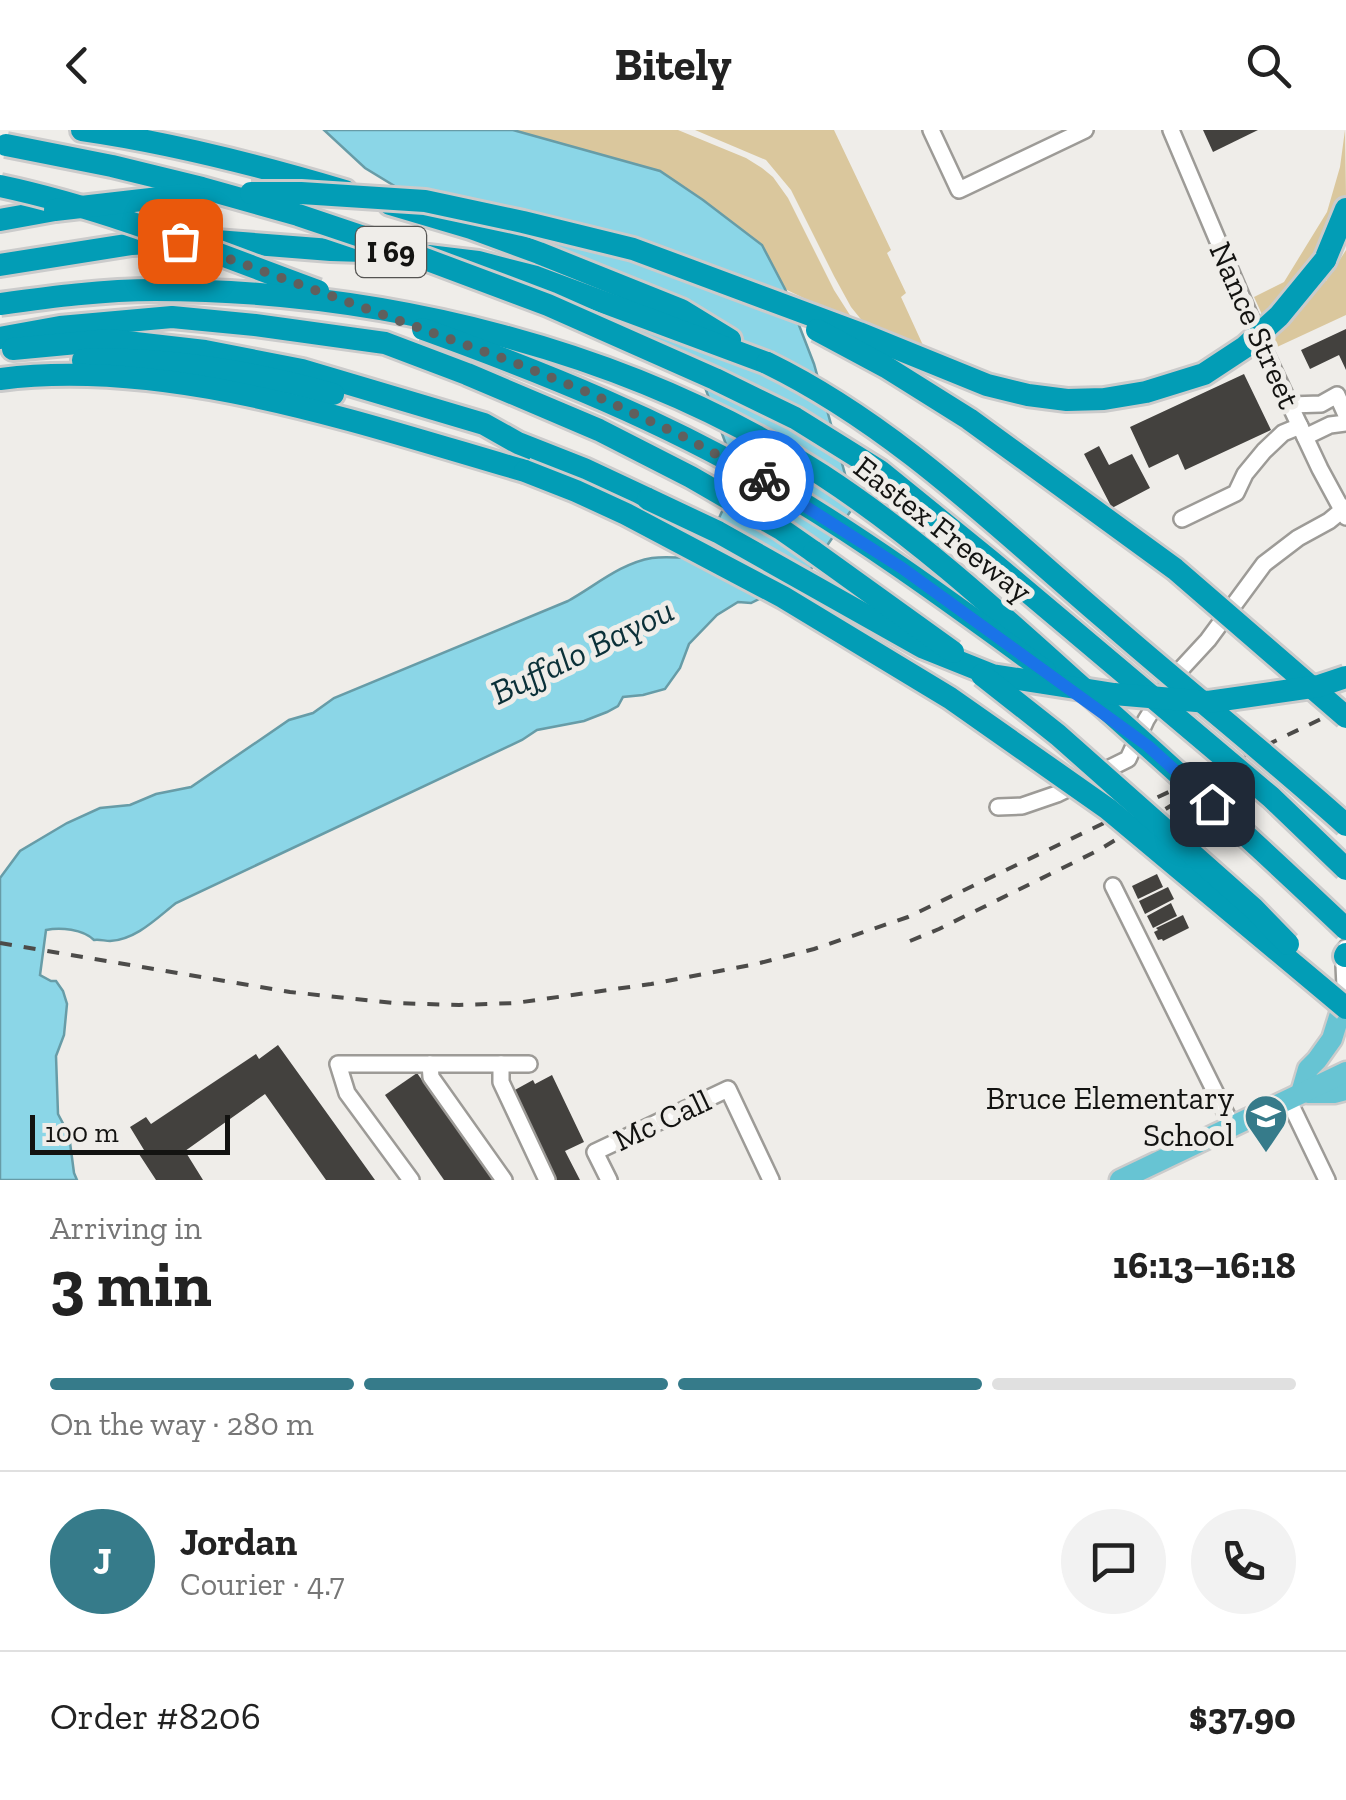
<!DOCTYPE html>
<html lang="en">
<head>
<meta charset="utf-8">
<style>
  body { margin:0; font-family:"Zilla Slab",serif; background:#f2f2f2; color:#222; height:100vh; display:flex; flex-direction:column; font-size:38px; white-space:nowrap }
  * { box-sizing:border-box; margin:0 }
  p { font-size:32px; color:#767676 }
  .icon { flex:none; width:55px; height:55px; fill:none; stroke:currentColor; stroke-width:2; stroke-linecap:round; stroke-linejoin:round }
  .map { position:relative; height:1050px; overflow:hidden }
  .details { display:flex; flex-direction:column; background:#fff; flex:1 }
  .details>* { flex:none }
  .scale { position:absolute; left:30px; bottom:25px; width:200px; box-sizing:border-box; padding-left:10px; border:5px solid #131311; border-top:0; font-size:28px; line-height:35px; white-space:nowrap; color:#131311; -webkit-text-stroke:8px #efede9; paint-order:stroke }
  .pin { position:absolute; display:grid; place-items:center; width:85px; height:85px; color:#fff; margin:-42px; border-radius:20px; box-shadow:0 5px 15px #0006 }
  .courier { position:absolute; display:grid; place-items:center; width:100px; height:100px; margin:-50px; border:8px solid #1a73e8; border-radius:50%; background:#fff; color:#222; box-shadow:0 2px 12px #0007 }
  .overview em { font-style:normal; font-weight:700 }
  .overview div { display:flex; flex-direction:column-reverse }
  .overview { display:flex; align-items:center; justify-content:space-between; height:170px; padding:0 50px }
  h1 { font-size:65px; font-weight:700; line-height:75px }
  .bar { display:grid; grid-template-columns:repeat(4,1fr); gap:15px 10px; align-content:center; height:120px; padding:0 50px }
  .bar i { height:12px; border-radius:8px; background:#e0e0e0 }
  .bar .on { background:#367b8a }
  .bar p { grid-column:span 4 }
  .line { display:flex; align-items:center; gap:25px; padding:0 50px; border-top:2px solid #e0e0e0 }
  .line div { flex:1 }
  .round { display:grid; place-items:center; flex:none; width:105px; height:105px; border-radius:52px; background:#f2f2f2 }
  header { display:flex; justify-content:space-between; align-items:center; height:130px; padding:0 50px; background:#fff; font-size:45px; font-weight:700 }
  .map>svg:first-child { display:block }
  .green { fill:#dac79d }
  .water { fill:#8bd6e7; stroke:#679ca7; stroke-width:2.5 }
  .building { fill:#43413e }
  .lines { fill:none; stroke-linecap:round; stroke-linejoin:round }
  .minor-casing { stroke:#9d9b97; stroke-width:20 }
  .major-casing { stroke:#cbcbcb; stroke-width:25 }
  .highway-casing { stroke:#cbcbcb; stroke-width:28 }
  .minor { stroke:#fff; stroke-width:15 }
  .major { stroke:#67c4d3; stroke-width:20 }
  .highway { stroke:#029db6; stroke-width:22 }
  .rail { stroke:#4c4b49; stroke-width:4; stroke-dasharray:12 12; stroke-linecap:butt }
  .highway-bridge-casing { stroke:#cbcbcb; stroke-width:28; stroke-linecap:butt }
  .highway-bridge { stroke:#029db6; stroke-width:22 }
  .done { stroke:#605f5d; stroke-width:10; stroke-dasharray:0 18 }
  .route { stroke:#1a73e8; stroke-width:12 }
  .labels { text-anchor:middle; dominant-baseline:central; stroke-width:10; stroke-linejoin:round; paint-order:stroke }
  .shield { fill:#efede9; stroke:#555452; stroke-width:2.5 }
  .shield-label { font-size:30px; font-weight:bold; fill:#131311 }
  .street-label { font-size:32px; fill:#131311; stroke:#efede9 }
  .poi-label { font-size:32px; fill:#131311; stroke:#efede9; text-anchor:end }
  .water-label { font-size:35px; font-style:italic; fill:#0b3038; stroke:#efede9 }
</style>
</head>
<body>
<header><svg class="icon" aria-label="back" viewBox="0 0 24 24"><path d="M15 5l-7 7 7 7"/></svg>Bitely<svg class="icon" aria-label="search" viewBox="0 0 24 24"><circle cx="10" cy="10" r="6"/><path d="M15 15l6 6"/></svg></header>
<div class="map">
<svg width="1346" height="1050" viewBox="0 0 1346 1050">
  <rect width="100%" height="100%" fill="#efede9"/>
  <!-- green -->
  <g class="green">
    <polygon points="513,0 678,0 746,28 762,38 773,47 788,68 834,160 855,193 785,159 762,115"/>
    <polygon points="695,0 834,0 891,120 887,123 906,163 901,167 927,224 868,198 851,177 834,146 791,60 766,30"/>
    <polygon points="1345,0 1346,67 1311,137 1326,151 1346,120 1346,185 1277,217 1254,167 1284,152 1327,82 1340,37"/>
  </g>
  <!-- water -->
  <path class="water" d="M324 0H513L660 41 703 70 762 115 785 159 814 234 854 376 807 445 751 473 738 472 717 485 689 514 680 538 665 559 643 565 623 567 618 576 607 582 584 591 537 600 522 610 176 773C158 787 136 810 110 811 105 811 99 809 94 810 83 799 60 797 46 800L40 845 51 851H56L63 861 67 874 64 905 56 926 58 984 69 1005 74 1043 77 1050H0V748L20 721 67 693 100 678 130 675 156 664 191 657 289 590 313 583 334 568 568 471C595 456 621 433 652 428 667 426 685 428 700 429L738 347 699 241 365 38Z"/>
  <!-- building -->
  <g class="building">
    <polygon points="1203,0 1258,0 1213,22"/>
    <polygon points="1346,199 1346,240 1339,225 1310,239 1301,220"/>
    <polygon points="1244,244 1271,300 1185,340 1178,324 1149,338 1130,297"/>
    <polygon points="1099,316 1109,335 1132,324 1150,358 1112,378 1084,324"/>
    <polygon points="1157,744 1163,757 1138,769 1132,756"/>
    <polygon points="1168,757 1174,769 1145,784 1139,771"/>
    <polygon points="1171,773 1177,786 1153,798 1147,786"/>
    <polygon points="1183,785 1189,798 1163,811 1162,809 1158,810 1154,802 1158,800 1156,798"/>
    <polygon points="278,915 375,1050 326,1050 265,964 185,1021 203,1050 156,1050 139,1024 144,1020 130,997 146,987 151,994 256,924 259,929"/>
    <polygon points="417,943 493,1050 444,1050 385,965"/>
    <polygon points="552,945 584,1012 565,1021 580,1050 556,1050 513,961 533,950 535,954"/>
  </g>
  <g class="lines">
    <!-- minor casing -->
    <g class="minor-casing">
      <g id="minor">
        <polyline points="931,0 959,60 1085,0"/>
        <polyline points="1171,0 1264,220 1320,339 1346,387"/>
        <polyline points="1290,275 1321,274 1337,265 1346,285"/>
        <polyline points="1305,307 1330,295 1346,293"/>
        <polyline points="1182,389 1236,363 1245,344 1264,321 1283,303 1300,296"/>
        <polyline points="998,677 1022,676 1057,664 1128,629 1146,590 1171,550 1208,510 1264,434 1298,408 1329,391 1346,377"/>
        <polyline points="1113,756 1232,996"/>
        <polyline points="1346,879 1344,835 1346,818"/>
        <polyline points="430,934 431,947 504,1050"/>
        <polyline points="501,934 501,952 547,1050"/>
        <polyline points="1288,969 1327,1050"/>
        <polyline points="411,1050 347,963 338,934 529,934"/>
        <polyline points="609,1050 595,1022 728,959 771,1050"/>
      </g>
    </g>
    <!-- major casing -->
    <g class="major-casing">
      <g id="major">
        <polyline points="1301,963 1308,939 1317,930 1332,909 1344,871"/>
        <polyline points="1308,963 1334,963 1346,960"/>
        <polyline points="1120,1050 1346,942"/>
      </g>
    </g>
    <!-- highway casing -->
    <g class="highway-casing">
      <g id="highway">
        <path d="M82 0C172 13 258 35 345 61"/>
        <polyline points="390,74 471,98 539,123 681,180 730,210"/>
        <polyline points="0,90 55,80"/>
        <polyline points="428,126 478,132 536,147 767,233"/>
        <polyline points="1325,130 1346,79"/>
        <polyline points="0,135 132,114 203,110 331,120 397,122"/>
        <polyline points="0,208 60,197 172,187 255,195 385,213 467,244 599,300 691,347 781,399 814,422"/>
        <polyline points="13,219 109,210 205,221 302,240 484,294 518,313 584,339 648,369"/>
        <path d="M83 230C166 227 253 242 333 264"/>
        <path d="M0 249C171 227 362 294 525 341"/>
        <polyline points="1345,826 1346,824"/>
      </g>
    </g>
    <!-- minor -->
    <use href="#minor" class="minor"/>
    <!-- major -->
    <use href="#major" class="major"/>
    <!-- highway -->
    <use href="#highway" class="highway"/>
    <!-- rail -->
    <g class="rail">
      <polyline points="910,811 939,799 1099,720 1172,675"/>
      <polyline points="0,813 290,862 394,873 459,875 515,873 651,854 756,834 814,819 908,787 1346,577"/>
    </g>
    <!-- highway-bridge casing -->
    <g class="highway-bridge-casing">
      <g id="highway-bridge">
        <polyline points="6,15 112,36 202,58 298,85 393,117 548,175 715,249 795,288 880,341 992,432 1271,667 1346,739"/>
        <path d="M0 56C109 79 214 123 318 161"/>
        <polyline points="251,63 301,63 425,71 523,92 633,119 859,203 987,255 1028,265 1067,270 1104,269 1146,262 1204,244 1245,217 1279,186 1325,130"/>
        <polyline points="55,80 194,64"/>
        <path d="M0 174C51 167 103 160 155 160 384 160 629 220 822 345 914 405 995 479 1076 552 1167 633 1258 715 1346 799"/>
        <path d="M423 199C545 243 664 291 776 357 869 412 957 477 1045 541"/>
        <polyline points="817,200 886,237 969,289 1175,439 1346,587"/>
        <path d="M767 233C896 296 999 399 1107 491 1186 560 1268 625 1346 695"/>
        <polyline points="525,341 576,361 626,384 783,467 950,568 1108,679 1346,878"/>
        <polyline points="648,369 718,402 922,517 992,545 1114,564 1208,572 1319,556 1346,547"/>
        <polyline points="814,422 953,522"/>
        <polyline points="982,545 1058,605 1253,778 1288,814"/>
      </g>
    </g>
    <!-- highway-bridge -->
    <use href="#highway-bridge" class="highway-bridge"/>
  </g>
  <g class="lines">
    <!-- done -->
    <polyline class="done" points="180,111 513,232 592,264 682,306 764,350"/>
    <!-- route -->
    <polyline class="route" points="764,350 902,438 1148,616 1212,674"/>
  </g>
  <!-- icons -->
  <defs>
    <g id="school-pin" transform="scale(2.25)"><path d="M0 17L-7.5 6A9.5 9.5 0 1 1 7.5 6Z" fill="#367b8a" stroke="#efede9"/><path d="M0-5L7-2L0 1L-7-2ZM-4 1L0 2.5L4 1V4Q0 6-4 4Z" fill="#fff"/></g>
  </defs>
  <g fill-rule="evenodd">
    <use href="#school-pin" x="1266" y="986"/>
  </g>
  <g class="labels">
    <!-- shield labels -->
    <rect class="shield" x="356" y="97" width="70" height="50" rx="8"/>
    <g class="shield-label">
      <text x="391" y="122">I 69</text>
    </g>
    <!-- street labels -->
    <g class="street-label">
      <text transform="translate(1255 195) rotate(66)">Nance Street</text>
      <text transform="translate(943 399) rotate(38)">Eastex Freeway</text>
      <text transform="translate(662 990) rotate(-25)">Mc Call</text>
    </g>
    <!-- poi labels -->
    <g class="poi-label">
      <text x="1234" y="968">Bruce Elementary<tspan x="1234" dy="37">School</tspan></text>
    </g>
    <!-- water labels -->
    <g class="water-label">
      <text transform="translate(582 521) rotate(-26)">Buffalo Bayou</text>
    </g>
  </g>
</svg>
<div class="scale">100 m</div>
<div class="pin" style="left:180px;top:111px;background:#ea580c"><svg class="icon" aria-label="bag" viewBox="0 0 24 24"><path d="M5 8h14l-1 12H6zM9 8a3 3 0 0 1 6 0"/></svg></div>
<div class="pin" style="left:1212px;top:674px;background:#1f2937"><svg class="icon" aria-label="home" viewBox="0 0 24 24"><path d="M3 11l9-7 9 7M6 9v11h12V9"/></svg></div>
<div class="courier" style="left:764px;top:350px"><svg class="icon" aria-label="bike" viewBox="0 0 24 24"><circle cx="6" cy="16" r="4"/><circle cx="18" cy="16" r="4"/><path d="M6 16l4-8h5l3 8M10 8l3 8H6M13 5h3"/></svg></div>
</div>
<section class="details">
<div class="overview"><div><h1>3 min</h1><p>Arriving in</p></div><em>16:13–16:18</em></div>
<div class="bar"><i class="on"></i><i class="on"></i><i class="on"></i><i></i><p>On the way · 280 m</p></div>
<div class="line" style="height:180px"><b class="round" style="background:#367b8a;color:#fff">J</b><div><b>Jordan</b><p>Courier · 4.7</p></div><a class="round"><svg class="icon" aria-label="chat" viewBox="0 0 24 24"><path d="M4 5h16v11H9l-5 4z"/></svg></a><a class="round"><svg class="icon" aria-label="phone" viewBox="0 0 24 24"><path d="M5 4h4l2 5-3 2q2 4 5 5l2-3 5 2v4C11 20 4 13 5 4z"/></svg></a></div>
<div class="line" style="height:130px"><div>Order #8206</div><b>$37.90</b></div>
</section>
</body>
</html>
